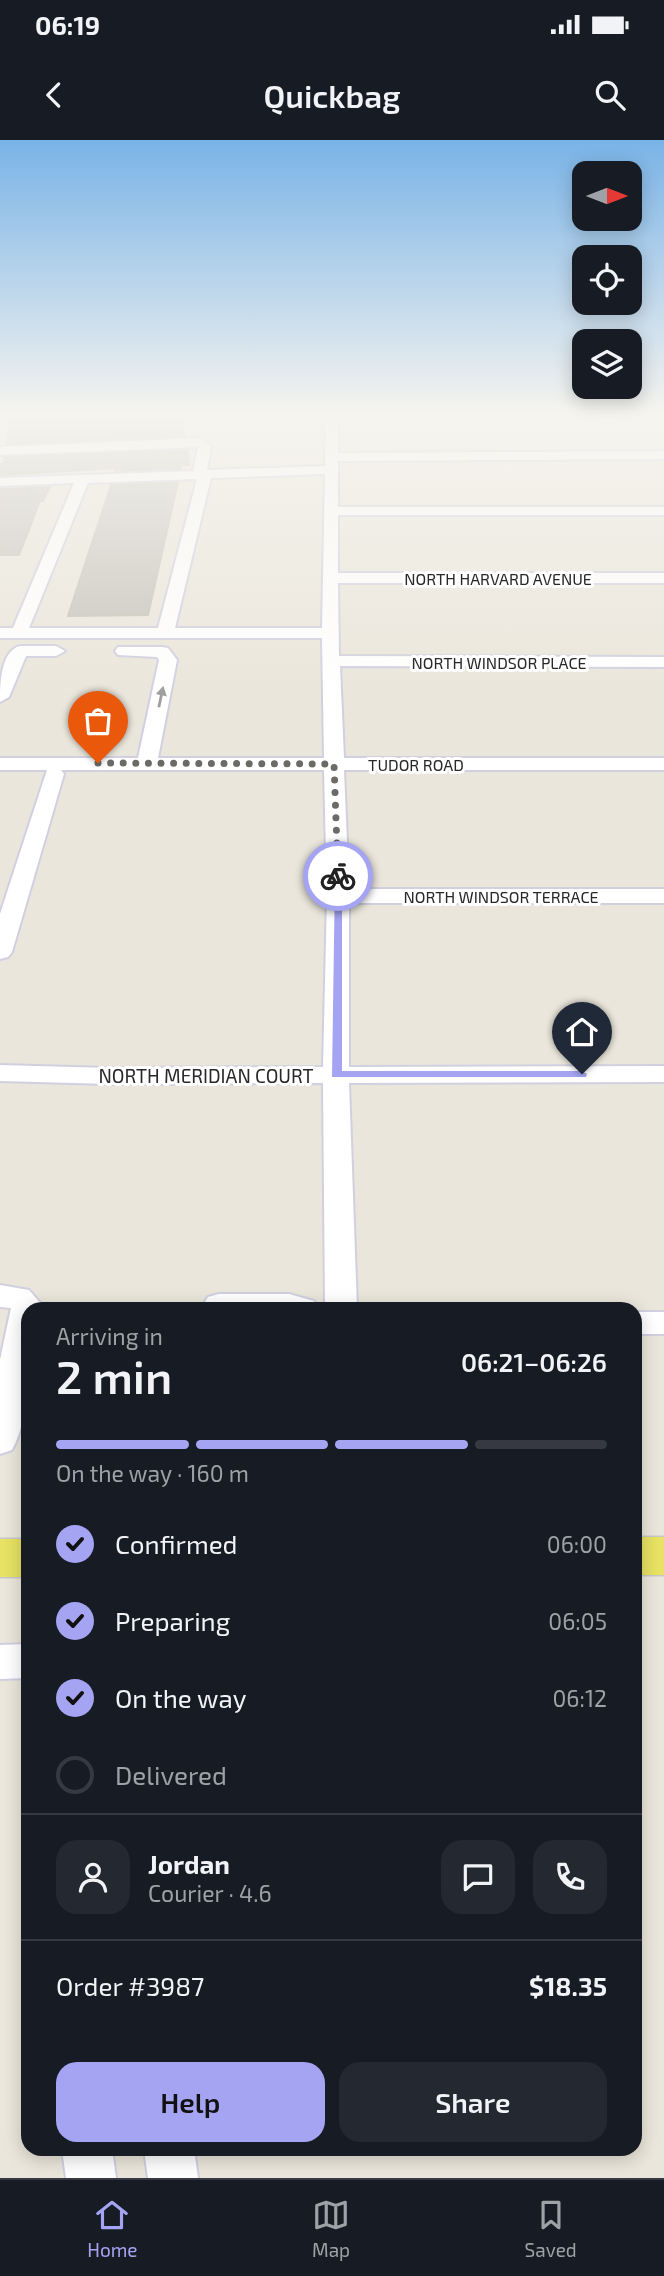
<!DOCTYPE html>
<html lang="en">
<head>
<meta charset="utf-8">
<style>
  body { margin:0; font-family:"Exo 2",sans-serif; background:#242831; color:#f1f3f6; height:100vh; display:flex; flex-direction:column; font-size:26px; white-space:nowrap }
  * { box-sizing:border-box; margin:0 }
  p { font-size:23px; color:#9ea1a6 }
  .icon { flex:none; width:38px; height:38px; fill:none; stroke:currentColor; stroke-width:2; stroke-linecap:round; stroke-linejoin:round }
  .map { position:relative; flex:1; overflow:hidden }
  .details { position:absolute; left:21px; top:1162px; width:621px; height:854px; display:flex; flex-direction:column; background:#171b24; border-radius:21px; box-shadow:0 4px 18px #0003 }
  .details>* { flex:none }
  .needle { width:46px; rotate:90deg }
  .fabs { position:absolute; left:572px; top:21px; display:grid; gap:14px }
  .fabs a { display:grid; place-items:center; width:70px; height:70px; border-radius:14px; background:#171b24; box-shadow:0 4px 18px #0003; font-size:35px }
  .pin { position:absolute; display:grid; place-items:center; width:60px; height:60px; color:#fff; margin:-72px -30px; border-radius:50% 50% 50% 0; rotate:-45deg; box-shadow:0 0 7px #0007 }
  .pin .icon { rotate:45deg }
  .courier { position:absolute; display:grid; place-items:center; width:70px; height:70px; margin:-35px; border:5px solid #a4a4f2; border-radius:50%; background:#fff; color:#222; box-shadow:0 2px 9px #0007 }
  .overview em { font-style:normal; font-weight:600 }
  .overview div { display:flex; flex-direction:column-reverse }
  .overview { display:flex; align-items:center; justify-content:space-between; height:119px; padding:0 35px }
  h1 { font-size:46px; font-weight:600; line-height:52px }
  .bar { display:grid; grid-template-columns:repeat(4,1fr); gap:10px 7px; align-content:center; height:84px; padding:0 35px }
  .bar i { height:9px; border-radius:5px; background:#363941 }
  .bar .current { background:#a4a4f2 }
  .bar p { grid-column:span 4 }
  .line { display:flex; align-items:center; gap:18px; padding:0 35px; border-top:2px solid #363941 }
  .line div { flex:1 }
  .round { display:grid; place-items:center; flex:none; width:74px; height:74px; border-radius:21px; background:#242831 }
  ol { padding:0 35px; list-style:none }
  li { display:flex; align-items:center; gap:21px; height:77px }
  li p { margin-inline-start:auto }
  li .icon { padding:7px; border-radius:50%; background:#a4a4f2; color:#111; stroke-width:4 }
  li:last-child { color:#9ea1a6 }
  li i { width:38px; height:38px; border:4px solid #363941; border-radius:50% }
  .button { display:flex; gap:14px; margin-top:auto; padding:14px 35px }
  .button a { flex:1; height:80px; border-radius:21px; background:#a4a4f2; color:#111; font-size:28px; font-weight:600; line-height:80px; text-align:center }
  .button a+a { background:#242831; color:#f1f3f6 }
  .status { display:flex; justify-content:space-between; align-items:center; height:49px; padding:0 35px; background:#171b24; direction:ltr }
  .status svg { height:19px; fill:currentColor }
  header { display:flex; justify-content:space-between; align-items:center; height:91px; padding:0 35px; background:#171b24; font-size:32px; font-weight:600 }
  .menu { display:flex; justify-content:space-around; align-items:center; height:98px; border-top:2px solid #363941; background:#171b24; font-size:19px; color:#9ea1a6 }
  .menu a { display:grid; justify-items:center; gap:4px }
  .menu .current { color:#a4a4f2 }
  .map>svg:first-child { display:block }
  .building { fill:#c5c3ba; stroke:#c5c2b5; stroke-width:2 }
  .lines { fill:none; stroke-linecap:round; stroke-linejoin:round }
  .minor-casing { stroke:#d0d0e0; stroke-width:4 }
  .major-casing { stroke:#c7c7c7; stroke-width:3 }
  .minor { fill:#fff; fill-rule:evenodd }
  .major { fill:#e7e263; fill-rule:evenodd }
  .oneway { fill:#9e9e9e }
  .route { fill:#a4a4f2 }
  .done { stroke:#6c6a67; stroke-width:7; stroke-dasharray:0 12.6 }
  .labels { text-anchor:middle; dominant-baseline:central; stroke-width:6; stroke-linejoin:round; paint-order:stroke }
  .far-street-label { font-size:16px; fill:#282828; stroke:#fff }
  .street-label { font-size:19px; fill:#282828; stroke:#fff }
</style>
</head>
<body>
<div class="status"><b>06:19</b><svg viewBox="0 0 49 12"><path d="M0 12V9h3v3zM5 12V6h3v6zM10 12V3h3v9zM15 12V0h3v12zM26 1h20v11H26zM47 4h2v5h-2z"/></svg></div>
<header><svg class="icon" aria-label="back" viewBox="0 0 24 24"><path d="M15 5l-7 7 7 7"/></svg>Quickbag<svg class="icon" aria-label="search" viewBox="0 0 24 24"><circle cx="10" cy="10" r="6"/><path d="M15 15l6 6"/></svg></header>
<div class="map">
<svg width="664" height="2038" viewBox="0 0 664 2038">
  <rect width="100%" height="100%" fill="#eae6db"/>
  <!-- building -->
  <g class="building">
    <polygon points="11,273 180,273 185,296 6,304"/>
    <polygon points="188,310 189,325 182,325 181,329 115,331 116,328 0,335 0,324 4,324 4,317"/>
    <polygon points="178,342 148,475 68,476 111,345"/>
    <polygon points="50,347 43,361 40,361 19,415 0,415 0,349"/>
  </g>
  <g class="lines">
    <!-- minor casing -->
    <g class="minor-casing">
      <g id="minor">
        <path d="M323 273H335L338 281V313L664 311V319L338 321V367H664V375H338V433H664V443H338L339 516 664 517V527L340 526 344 618H664V630H344L349 749H664V763H349V927L664 926V942L349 943 357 1169H325L323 943 109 944 0 941V925L109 928 323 927 327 756 324 630H61L64 634 12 812 8 817 0 819V774L47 630H0V618H138L159 520 157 517 118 515 115 511 118 507H162L168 508 177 520 158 618H324L322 498H0V488H13L74 343 0 346V338L193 331 198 307 0 315V307L200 298 211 306 207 330 325 326 326 281ZM325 334 322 488H175L211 338ZM197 339 158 488H29L88 343Z"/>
        <path d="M20 506H56L65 511 56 516H26L9 557 0 562C0 546 0 511 20 506Z"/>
        <path d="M0 1145 29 1150 43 1166 42 1169H28C28 1212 33 1272 12 1310L0 1314V1220L11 1168 0 1167Z"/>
        <polygon points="219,1154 289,1154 314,1161 319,1169 206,1169 203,1165 208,1157"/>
        <rect x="635" y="1172" width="29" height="22"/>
        <polygon points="28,1504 28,1538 0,1539 0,1505"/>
        <polygon points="62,2009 112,2009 116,2038 66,2038"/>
        <polygon points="144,2009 194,2009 198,2038 148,2038"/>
      </g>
    </g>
    <!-- major casing -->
    <g class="major-casing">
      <g id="major">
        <rect x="635" y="1397" width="29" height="38"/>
        <rect x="0" y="1399" width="28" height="38"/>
      </g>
    </g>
    <!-- minor -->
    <use href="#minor" class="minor"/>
    <!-- major -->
    <use href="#major" class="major"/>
  </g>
  <!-- one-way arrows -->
  <defs><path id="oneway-solid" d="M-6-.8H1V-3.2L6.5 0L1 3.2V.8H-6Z" transform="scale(1.75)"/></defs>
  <use class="oneway" href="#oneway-solid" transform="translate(161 557) rotate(-78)"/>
  <!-- sky -->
  <linearGradient id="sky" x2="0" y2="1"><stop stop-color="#79b3e7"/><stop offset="0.49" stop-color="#f6f4ef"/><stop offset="1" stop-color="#f6f4ef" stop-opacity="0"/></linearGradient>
  <rect width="664" height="558" fill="url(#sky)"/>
  <!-- route -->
  <polygon class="route" points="335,734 342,736 342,931 582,931 587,934 586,937 332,937"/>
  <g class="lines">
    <!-- done -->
    <polyline class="done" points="98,623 334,624 338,736"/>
  </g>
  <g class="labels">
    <!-- far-street labels -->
    <g class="far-street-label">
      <text x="498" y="438">NORTH HARVARD AVENUE</text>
      <text x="499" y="522">NORTH WINDSOR PLACE</text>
      <text x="416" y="624">TUDOR ROAD</text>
      <text x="501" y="756">NORTH WINDSOR TERRACE</text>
    </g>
    <!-- street labels -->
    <g class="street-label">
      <text x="206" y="935">NORTH MERIDIAN COURT</text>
    </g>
  </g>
</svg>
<div class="fabs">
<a><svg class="needle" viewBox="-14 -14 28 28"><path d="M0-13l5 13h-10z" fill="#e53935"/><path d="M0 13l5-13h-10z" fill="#9ea1a6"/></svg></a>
<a><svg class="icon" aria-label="locate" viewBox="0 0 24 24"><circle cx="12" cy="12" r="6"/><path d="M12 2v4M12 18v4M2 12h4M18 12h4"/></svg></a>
<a><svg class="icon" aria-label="layers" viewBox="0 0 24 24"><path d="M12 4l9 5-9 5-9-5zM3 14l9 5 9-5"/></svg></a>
</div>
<div class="pin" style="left:98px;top:623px;background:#ea580c"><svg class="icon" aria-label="bag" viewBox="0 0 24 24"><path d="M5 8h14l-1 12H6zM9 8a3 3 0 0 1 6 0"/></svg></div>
<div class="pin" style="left:582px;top:934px;background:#1f2937"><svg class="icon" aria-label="home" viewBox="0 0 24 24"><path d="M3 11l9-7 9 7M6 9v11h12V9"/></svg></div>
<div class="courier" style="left:338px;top:736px"><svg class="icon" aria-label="bike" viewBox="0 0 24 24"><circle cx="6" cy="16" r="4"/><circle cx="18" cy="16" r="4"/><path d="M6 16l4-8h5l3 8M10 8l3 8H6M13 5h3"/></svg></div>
<section class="details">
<div class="overview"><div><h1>2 min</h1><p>Arriving in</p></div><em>06:21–06:26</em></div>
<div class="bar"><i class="current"></i><i class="current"></i><i class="current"></i><i></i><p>On the way · 160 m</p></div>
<ol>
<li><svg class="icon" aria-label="check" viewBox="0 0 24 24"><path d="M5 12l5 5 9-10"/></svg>Confirmed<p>06:00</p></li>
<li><svg class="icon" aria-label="check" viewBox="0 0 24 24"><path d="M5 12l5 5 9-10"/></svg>Preparing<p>06:05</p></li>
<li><svg class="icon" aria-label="check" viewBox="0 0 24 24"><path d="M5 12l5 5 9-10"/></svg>On the way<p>06:12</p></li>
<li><i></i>Delivered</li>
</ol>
<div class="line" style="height:126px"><a class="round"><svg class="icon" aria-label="person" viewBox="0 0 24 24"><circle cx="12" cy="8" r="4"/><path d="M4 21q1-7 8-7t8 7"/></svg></a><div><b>Jordan</b><p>Courier · 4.6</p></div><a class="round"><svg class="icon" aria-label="chat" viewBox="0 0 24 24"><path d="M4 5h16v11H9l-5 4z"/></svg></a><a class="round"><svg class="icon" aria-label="phone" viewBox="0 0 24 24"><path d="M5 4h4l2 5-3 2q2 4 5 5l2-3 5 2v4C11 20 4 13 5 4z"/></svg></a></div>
<div class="line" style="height:91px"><div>Order #3987</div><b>$18.35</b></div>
<div class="button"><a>Help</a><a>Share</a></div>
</section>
</div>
<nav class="menu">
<a class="current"><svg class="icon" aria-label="home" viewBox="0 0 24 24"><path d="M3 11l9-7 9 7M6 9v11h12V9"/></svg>Home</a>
<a><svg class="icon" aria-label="map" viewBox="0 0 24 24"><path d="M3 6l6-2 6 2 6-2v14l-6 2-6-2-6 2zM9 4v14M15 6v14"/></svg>Map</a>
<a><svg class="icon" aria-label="saved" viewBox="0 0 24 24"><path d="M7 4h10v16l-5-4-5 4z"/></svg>Saved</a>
</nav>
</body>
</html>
